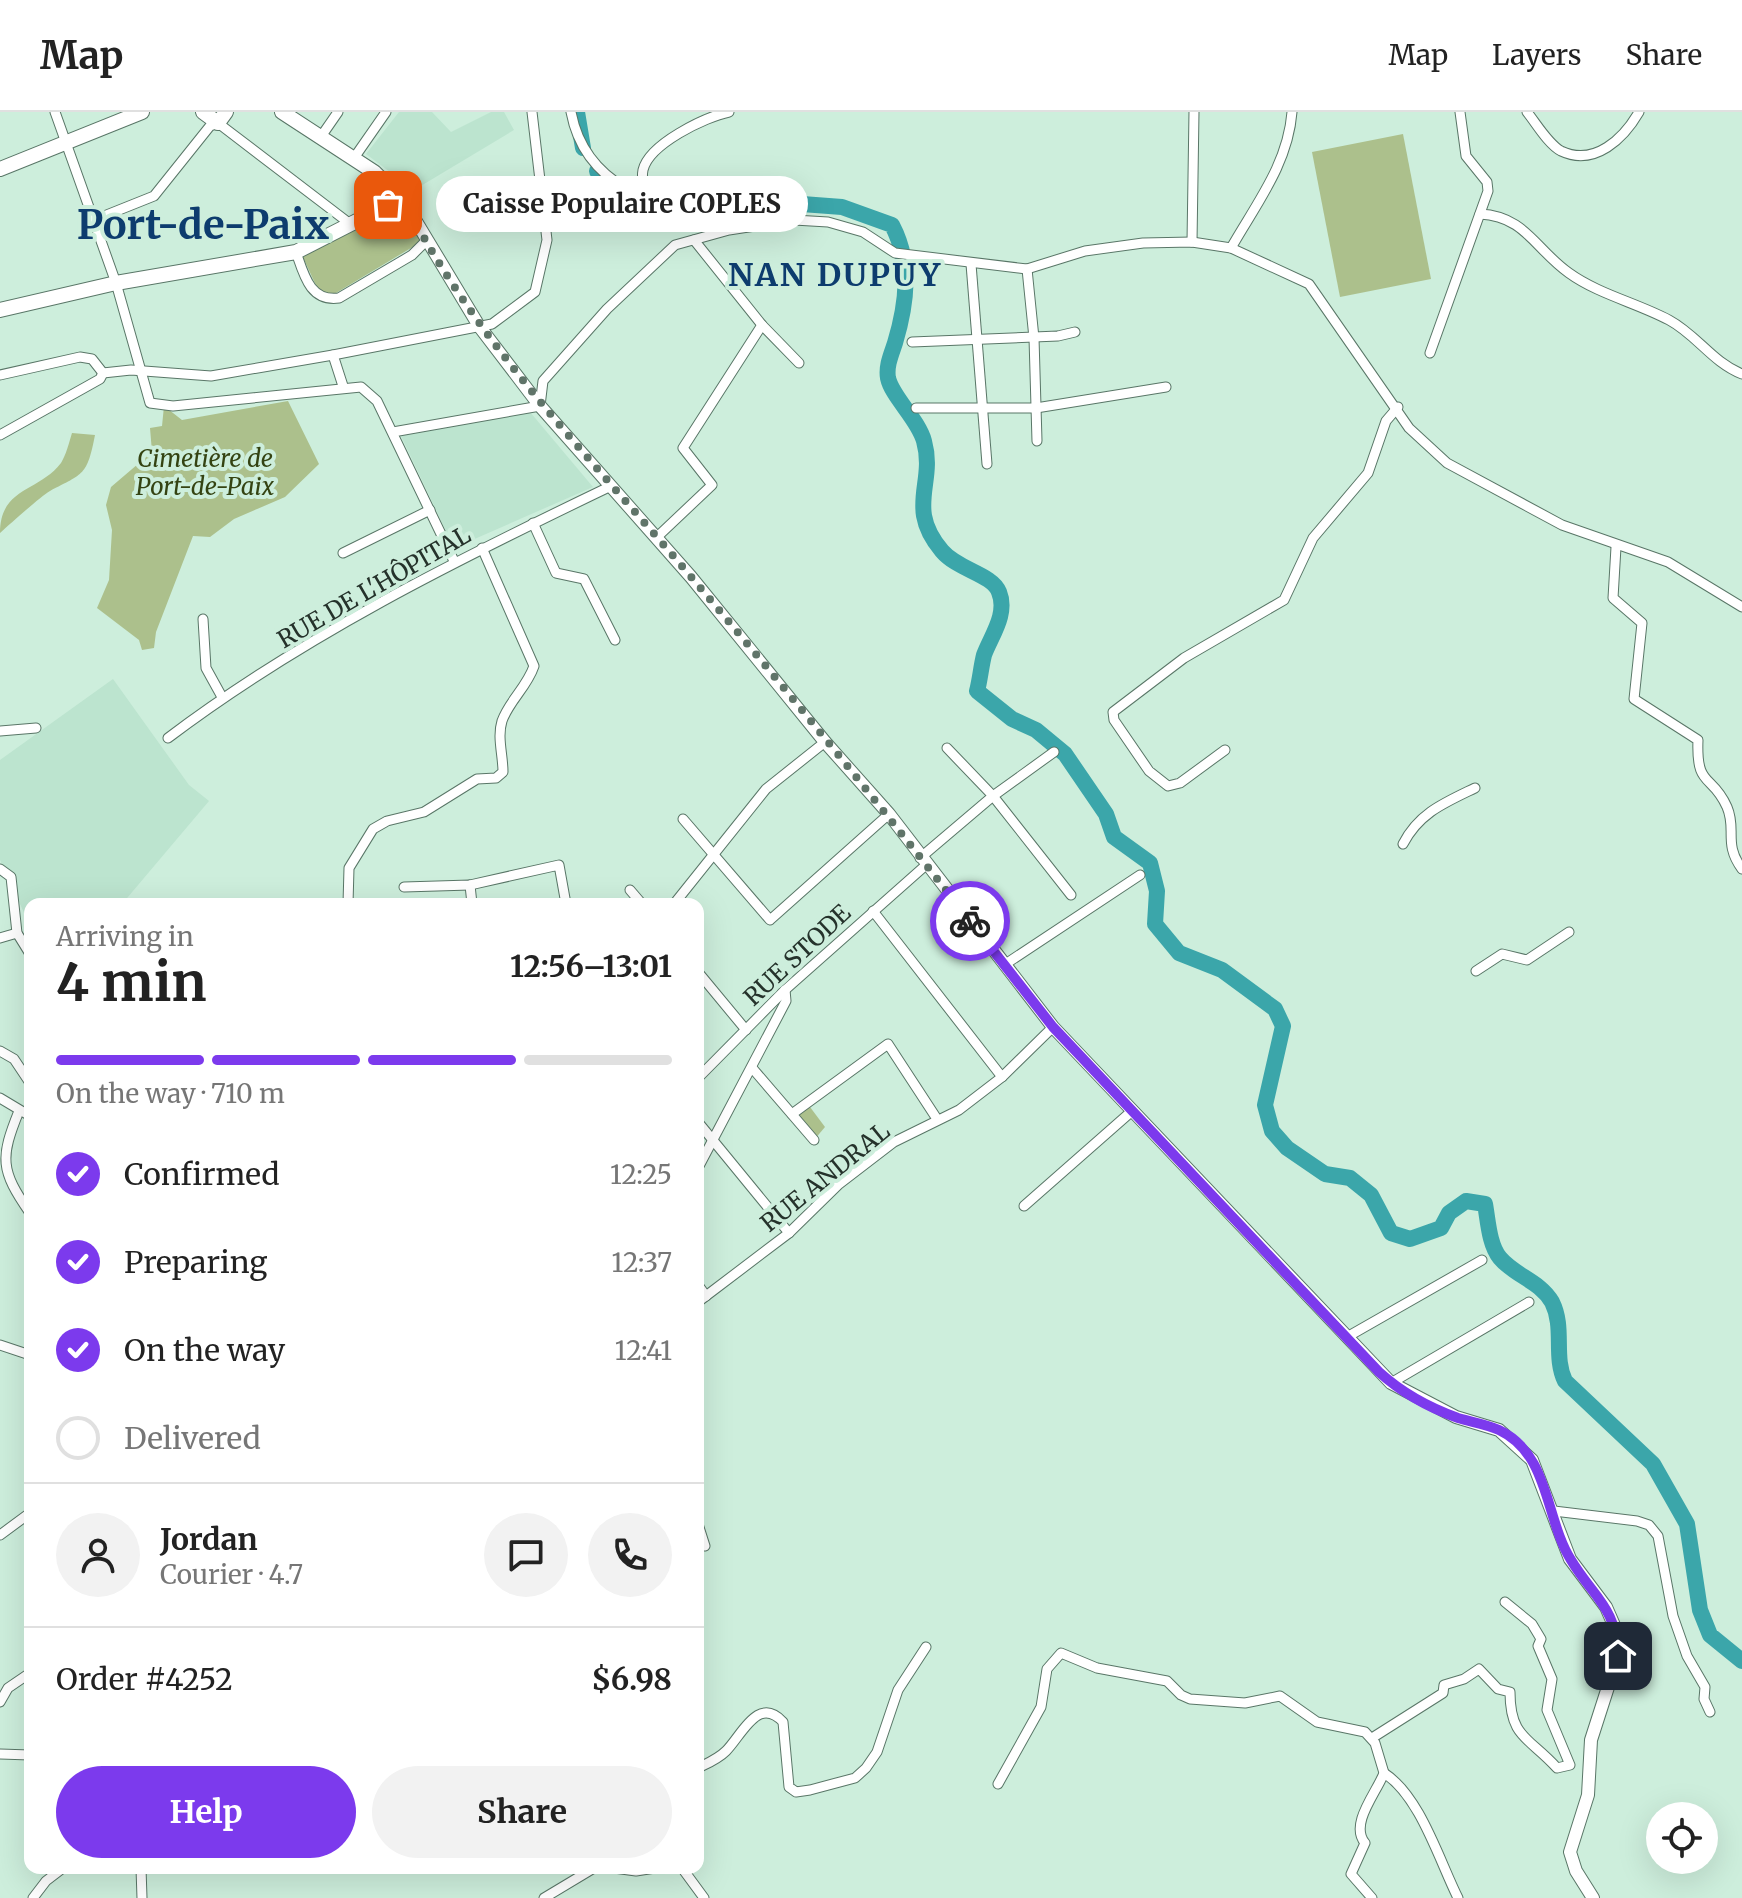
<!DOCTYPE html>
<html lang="en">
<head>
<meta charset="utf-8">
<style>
  body { margin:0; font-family:Merriweather,serif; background:#f2f2f2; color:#222; height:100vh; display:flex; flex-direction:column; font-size:30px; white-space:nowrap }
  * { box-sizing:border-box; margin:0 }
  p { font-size:26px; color:#767676 }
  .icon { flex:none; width:44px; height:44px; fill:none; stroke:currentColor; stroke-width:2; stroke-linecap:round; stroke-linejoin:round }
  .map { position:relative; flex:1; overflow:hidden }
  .drawer { position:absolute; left:24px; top:786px; width:680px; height:976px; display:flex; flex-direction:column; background:#fff; border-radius:16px; box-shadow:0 8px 32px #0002 }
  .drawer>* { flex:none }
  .tools { position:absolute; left:1646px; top:1690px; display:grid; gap:16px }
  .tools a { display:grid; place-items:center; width:72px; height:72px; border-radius:50%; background:#fff; box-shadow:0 8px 32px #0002; font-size:40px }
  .pin { position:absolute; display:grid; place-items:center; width:68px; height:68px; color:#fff; margin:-34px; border-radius:16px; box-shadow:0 4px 12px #0006 }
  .courier { position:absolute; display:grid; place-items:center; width:80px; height:80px; margin:-40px; border:6px solid #7c3aed; border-radius:50%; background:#fff; color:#222; box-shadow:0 2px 10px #0007 }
  .bubble { position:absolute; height:56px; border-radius:28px; background:#fff; box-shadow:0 8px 32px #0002; font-size:26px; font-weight:700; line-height:56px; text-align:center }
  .head em { font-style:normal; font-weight:700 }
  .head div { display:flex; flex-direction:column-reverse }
  .head { display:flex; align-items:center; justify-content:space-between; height:136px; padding:0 32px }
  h1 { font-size:52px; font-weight:700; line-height:60px }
  .bar { display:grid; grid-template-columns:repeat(4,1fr); gap:12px 8px; align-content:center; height:96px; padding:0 32px }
  .bar i { height:10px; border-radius:6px; background:#e0e0e0 }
  .bar .current { background:#7c3aed }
  .bar p { grid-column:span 4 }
  .line { display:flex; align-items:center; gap:20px; padding:0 32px; border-top:2px solid #e0e0e0 }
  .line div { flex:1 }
  .round { display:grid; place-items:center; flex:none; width:84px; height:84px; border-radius:42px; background:#f2f2f2 }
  ol { padding:0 32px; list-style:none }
  li { display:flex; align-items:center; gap:24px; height:88px }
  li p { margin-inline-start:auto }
  li .icon { padding:8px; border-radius:50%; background:#7c3aed; color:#fff; stroke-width:4 }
  li:last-child { color:#767676 }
  li i { width:44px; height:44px; border:4px solid #e0e0e0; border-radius:50% }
  .primary-button { display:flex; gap:16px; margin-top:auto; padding:16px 32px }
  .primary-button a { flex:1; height:92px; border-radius:48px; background:#7c3aed; color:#fff; font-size:32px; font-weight:700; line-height:92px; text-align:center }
  .primary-button a+a { background:#f2f2f2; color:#222 }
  header { display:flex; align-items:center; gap:48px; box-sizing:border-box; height:112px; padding:0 40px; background:#fff; border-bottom:2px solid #e0e0e0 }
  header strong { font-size:38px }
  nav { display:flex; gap:44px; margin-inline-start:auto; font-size:28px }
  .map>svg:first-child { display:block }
  .built { fill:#bce4cf }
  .green { fill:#acc08c }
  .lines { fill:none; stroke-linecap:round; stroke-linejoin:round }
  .river { stroke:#3ba6aa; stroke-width:16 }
  .minor-casing { stroke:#597667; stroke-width:11 }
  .tertiary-casing { stroke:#597667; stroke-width:14 }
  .primary-casing { stroke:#597667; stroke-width:16 }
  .minor { stroke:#fff; stroke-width:9 }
  .tertiary { stroke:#fff; stroke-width:12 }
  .primary { stroke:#fff; stroke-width:14 }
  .done { stroke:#607469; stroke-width:8; stroke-dasharray:0 14.4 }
  .route { stroke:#7c3aed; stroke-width:10 }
  .labels { text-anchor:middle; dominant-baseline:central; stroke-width:8; stroke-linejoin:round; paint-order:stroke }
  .park-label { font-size:24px; font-style:italic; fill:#344312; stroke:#cdeedc }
  .street-label { font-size:24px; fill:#25322b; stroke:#cdeedc }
  .district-label { font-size:32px; font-weight:bold; letter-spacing:2px; fill:#0d3c6e; stroke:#cdeedc }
  .town-label { font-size:40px; font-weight:bold; fill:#0d3c6e; stroke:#cdeedc }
</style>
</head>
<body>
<header>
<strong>Map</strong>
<nav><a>Map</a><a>Layers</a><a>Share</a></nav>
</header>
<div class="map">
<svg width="1742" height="1786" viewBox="0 0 1742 1786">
  <rect width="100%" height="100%" fill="#cdeedc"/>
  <!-- built -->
  <g class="built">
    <polygon points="399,0 432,0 451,20 491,0 504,0 514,18 414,78 366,42"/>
    <polygon points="530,300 593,375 454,436 401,324"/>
    <polygon points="113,567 189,673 209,689 122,792 30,792 30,814 0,748 0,648"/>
  </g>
  <!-- green -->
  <g class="green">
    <polygon points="1403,22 1431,167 1340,185 1312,40"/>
    <polygon points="404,94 421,130 331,184 319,180 301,141 388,95"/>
    <polygon points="288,289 319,352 285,385 234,407 210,425 193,424 156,520 154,536 142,538 139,528 97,496 109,468 112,418 106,393 111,375 152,340 150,316 162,314 164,294 182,308"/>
    <path d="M72 321 95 323C87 364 84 361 50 379 40 385 11 411 0 421 0 375 39 380 61 351 66 343 69 331 72 321Z"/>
    <polygon points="807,991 825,1015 814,1028 792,1002"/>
  </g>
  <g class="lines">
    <!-- river -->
    <g class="river">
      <polyline points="577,0 583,36"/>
      <path d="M597 59 649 105 708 113 802 92 842 95 892 113C912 151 907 191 895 231 891 243 886 254 888 266 892 285 918 307 924 329 936 372 905 395 942 439 958 458 992 462 999 480 1008 502 991 524 984 543 981 555 980 568 977 579L1012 607 1036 618 1065 642 1106 702 1114 725 1150 751 1157 779 1155 812 1179 841 1222 858 1275 897 1283 914 1265 993 1272 1019 1287 1036 1325 1062 1350 1066 1371 1083 1391 1121 1410 1127 1441 1116 1449 1101 1466 1089 1485 1092C1488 1108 1489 1133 1500 1146 1515 1164 1540 1169 1552 1190 1565 1216 1553 1244 1565 1269L1653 1352 1687 1412 1700 1498 1710 1523 1742 1549"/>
    </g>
    <!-- minor casing -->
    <g class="minor-casing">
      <g id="minor">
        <polyline points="55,0 116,171 150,291 173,294 361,275 377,289 454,449"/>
        <path d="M571 0C587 85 672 96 742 114"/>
        <path d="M1527 0C1536 11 1548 32 1561 39 1595 55 1624 26 1639 0"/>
        <polyline points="320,26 338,0"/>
        <polyline points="354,46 386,0"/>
        <path d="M645 89C644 79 641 68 643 58 649 32 705 5 729 0"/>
        <path d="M1480 102C1525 104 1535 137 1569 161 1598 182 1637 191 1669 208 1697 223 1712 250 1742 262"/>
        <polyline points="94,108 154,84 210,14 218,11 349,111"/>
        <polyline points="694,128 762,213 799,251"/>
        <polyline points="1192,130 1194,0"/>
        <path d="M1231 136C1256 92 1288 52 1292 0"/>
        <path d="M296 140C304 163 310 190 339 186L412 143 425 130"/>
        <polyline points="971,152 987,352"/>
        <polyline points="1027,157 1034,226 1037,329"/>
        <polyline points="912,230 1058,224 1075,220"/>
        <polyline points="1430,241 1488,79 1487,70 1466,44 1460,0"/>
        <polyline points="333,243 343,274"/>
        <polyline points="103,261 131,258 211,264 333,243 492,212 535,180 547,128 532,0"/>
        <polyline points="0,263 80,245 92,247 103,261"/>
        <polyline points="916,296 1036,296 1166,275"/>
        <polyline points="393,320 540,294 543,269 607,197 675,133 729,118 794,108 828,110 863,120 895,141 1027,157 1085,139 1143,131 1192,130 1231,136 1309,172 1409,316 1447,351 1562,413 1668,450 1742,495"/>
        <polyline points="0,323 100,267 103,261"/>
        <polyline points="533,411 556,461 584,467 615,528"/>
        <polyline points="656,426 712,373 683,336 762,213"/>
        <path d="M1616 435 1613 486 1642 511 1634 587 1698 628C1696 677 1712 661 1727 695 1737 718 1723 731 1742 757"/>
        <polyline points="343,441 430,398"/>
        <polyline points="203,507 206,556 222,585"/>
        <polyline points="0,619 36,616"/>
        <path d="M168 626C303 524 457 448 609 375"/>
        <polyline points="1225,638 1180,671 1168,674 1149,659 1114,608 1113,600 1184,546 1284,488 1313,426 1368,361 1386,309 1398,295"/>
        <polyline points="1054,640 993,684 1071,783"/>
        <polyline points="683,707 770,808 889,702"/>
        <path d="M1403 732C1419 701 1444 691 1475 676"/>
        <polyline points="920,746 993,684 947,636"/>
        <polyline points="0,757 11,765 17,821 30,842"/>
        <polyline points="470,773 472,792"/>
        <polyline points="404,775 470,773 559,753 566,792"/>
        <polyline points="630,778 642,792"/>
        <path d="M348 792 349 756 373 717 387 709 424 700 477 667 496 666 503 660C503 643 497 625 502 609 509 589 527 575 534 554L482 436"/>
        <polyline points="674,792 766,677 825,630"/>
        <polyline points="873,799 1002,965"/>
        <polyline points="0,826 17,821"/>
        <polyline points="1004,853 1140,763"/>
        <polyline points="1476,859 1502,842 1527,848 1569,820"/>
        <polyline points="698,860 746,918"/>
        <polyline points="0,939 14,947 30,971"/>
        <polyline points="753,957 814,1028"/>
        <polyline points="698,966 785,878 926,753"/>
        <polyline points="0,986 30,1004"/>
        <path d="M19 999C0 1046 0 1058 30 1101"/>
        <polyline points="792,1002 888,932 937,1007"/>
        <polyline points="698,1010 789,1121"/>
        <polyline points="698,1056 786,889 785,878"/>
        <polyline points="1024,1094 1132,999"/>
        <polyline points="698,1173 706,1184"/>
        <polyline points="698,1190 789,1121 838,1073 894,1030 959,998 1002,965 1053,915"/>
        <polyline points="1347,1225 1482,1148"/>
        <polyline points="0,1233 30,1243"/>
        <polyline points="1391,1271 1529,1190"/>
        <polyline points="1554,1399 1637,1409 1649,1413 1658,1424 1673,1504 1687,1544 1705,1575 1704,1587 1710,1600"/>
        <polyline points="698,1412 705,1434"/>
        <polyline points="0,1423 30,1401"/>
        <polyline points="0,1590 8,1576 30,1561"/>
        <path d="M1372 1626 1443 1581 1444 1573 1464 1567 1479 1557 1498 1577 1510 1580C1510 1626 1529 1625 1557 1656L1570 1653 1547 1598 1552 1567 1538 1534 1541 1527 1532 1512 1505 1490"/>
        <polyline points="0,1642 30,1643"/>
        <path d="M698 1656C708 1651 718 1647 726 1639 742 1623 758 1583 783 1610L789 1675 796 1680 810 1678 855 1666 866 1656 877 1640 898 1578 926 1535"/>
        <path d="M1384 1661C1420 1684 1439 1748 1458 1786"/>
        <path d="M998 1672 1041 1595 1047 1557 1061 1541 1097 1556 1167 1569 1181 1583 1190 1587 1245 1591 1280 1584 1317 1610 1365 1620 1375 1631 1384 1661C1377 1680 1349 1712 1365 1731L1351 1762 1372 1786"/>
        <polyline points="141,1756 142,1786"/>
        <polyline points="614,1756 636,1759 655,1756"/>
        <polyline points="682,1756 704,1786"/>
        <polyline points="33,1786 46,1769 63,1756"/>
        <polyline points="544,1786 594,1756"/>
      </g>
    </g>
    <!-- tertiary casing -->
    <g class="tertiary-casing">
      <polyline id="tertiary" points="405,91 479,214 540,294 691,465 825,630 889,702 1053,915 1391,1271 1456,1305 1499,1318 1532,1348 1570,1447 1606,1495 1617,1520 1618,1544 1591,1628 1588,1683 1570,1740 1576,1759 1593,1786"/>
    </g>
    <!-- primary casing -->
    <g class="primary-casing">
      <g id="primary">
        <polyline points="203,0 218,11 226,0"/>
        <polyline points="282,0 374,60 405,91"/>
        <polyline points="0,57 142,0"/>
        <polyline points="0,198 116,171 296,140 388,93 405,91"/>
      </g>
    </g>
    <!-- minor -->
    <use href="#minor" class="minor"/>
    <!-- tertiary -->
    <use href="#tertiary" class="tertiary"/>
    <!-- primary -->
    <use href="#primary" class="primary"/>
  </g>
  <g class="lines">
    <!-- done -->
    <path class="done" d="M388 93 405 91C479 234 589 344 692 466 787 578 880 693 970 809"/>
    <!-- route -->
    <path class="route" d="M970 809 1053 915 1379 1260C1401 1280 1430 1296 1458 1306 1471 1310 1486 1312 1499 1318 1550 1342 1545 1407 1571 1448 1594 1486 1617 1496 1618 1544"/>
  </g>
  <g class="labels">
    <!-- park labels -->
    <g class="park-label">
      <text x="205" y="346">Cimetière de<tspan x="205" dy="28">Port-de-Paix</tspan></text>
    </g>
    <!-- street labels -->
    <g class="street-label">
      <text transform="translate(374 475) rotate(-30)">RUE DE L'HÔPITAL</text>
      <text transform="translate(797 843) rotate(-43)">RUE STODE</text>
      <text transform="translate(825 1065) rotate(-39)">RUE ANDRAL</text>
    </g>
    <!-- district labels -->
    <g class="district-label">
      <text x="835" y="163">NAN DUPUY</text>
    </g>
    <!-- town labels -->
    <g class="town-label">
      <text x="203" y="113">Port-de-Paix</text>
    </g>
  </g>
</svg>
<div class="tools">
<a><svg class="icon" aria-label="locate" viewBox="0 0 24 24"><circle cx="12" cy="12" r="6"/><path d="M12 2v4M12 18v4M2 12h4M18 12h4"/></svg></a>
</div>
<div class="pin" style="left:388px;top:93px;background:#ea580c"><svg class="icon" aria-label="bag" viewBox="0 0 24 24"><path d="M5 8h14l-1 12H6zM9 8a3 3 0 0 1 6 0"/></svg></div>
<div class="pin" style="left:1618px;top:1544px;background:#1f2937"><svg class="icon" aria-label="home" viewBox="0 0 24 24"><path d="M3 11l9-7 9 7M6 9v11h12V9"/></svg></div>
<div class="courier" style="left:970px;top:809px"><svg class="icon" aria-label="bike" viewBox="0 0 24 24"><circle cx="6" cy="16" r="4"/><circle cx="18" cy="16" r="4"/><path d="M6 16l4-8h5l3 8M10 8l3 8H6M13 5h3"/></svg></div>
<div class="bubble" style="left:436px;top:64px;width:372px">Caisse Populaire COPLES</div>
<section class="drawer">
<div class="head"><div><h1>4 min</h1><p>Arriving in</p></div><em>12:56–13:01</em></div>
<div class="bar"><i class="current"></i><i class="current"></i><i class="current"></i><i></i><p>On the way · 710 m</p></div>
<ol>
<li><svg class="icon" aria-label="check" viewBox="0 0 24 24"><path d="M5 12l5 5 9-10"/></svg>Confirmed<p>12:25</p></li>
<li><svg class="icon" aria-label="check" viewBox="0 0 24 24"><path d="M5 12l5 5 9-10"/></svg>Preparing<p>12:37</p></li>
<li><svg class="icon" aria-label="check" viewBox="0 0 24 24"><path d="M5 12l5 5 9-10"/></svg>On the way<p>12:41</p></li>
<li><i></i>Delivered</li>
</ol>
<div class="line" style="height:144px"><a class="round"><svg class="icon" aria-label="person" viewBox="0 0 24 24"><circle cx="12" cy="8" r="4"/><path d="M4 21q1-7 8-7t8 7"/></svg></a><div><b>Jordan</b><p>Courier · 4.7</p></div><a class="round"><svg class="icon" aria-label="chat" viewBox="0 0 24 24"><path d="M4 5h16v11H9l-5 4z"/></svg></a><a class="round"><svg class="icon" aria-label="phone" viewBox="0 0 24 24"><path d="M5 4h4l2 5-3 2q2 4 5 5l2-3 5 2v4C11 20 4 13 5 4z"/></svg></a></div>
<div class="line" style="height:104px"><div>Order #4252</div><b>$6.98</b></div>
<div class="primary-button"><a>Help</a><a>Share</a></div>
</section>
</div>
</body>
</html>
